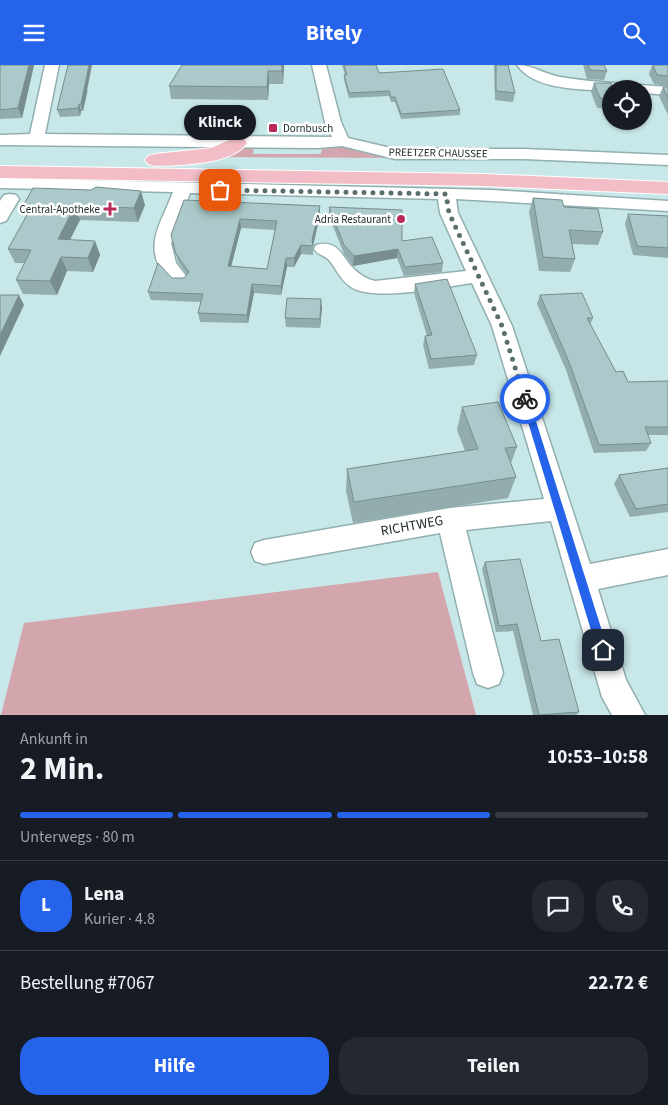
<!DOCTYPE html>
<html lang="de">
<head>
<meta charset="utf-8">
<style>
  body { margin:0; font-family:"Source Sans 3",sans-serif; background:#242831; color:#f1f3f6; height:100vh; display:flex; flex-direction:column; font-size:19px; white-space:nowrap }
  * { box-sizing:border-box; margin:0 }
  p { font-size:16px; color:#9ea1a6 }
  .icon { flex:none; width:28px; height:28px; fill:none; stroke:currentColor; stroke-width:2; stroke-linecap:round; stroke-linejoin:round }
  .map { position:relative; height:650px; overflow:hidden }
  .details { display:flex; flex-direction:column; background:#171b24; flex:1 }
  .details>* { flex:none }
  .tools { position:absolute; left:602px; top:15px; display:grid; gap:10px }
  .tools a { display:grid; place-items:center; width:50px; height:50px; border-radius:50%; background:#171b24; box-shadow:0 1px 4px #0004; font-size:25px }
  .pin { position:absolute; display:grid; place-items:center; width:42px; height:42px; color:#fff; margin:-21px; border-radius:10px; box-shadow:0 2px 8px #0006 }
  .courier { position:absolute; display:grid; place-items:center; width:50px; height:50px; margin:-25px; border:4px solid #2563eb; border-radius:50%; background:#fff; color:#222; box-shadow:0 1px 6px #0007 }
  .bubble { position:absolute; height:35px; border-radius:18px; background:#171b24; box-shadow:0 1px 4px #0004; font-size:16px; font-weight:700; line-height:35px; text-align:center }
  .head em { font-style:normal; font-weight:700 }
  .head div { display:flex; flex-direction:column-reverse }
  .head { display:flex; align-items:center; justify-content:space-between; height:85px; padding:0 20px }
  h1 { font-size:32px; font-weight:700; line-height:38px }
  .bar { display:grid; grid-template-columns:repeat(4,1fr); gap:8px 5px; align-content:center; height:60px; padding:0 20px }
  .bar i { height:6px; border-radius:4px; background:#363941 }
  .bar .on { background:#2563eb }
  .bar p { grid-column:span 4 }
  .line { display:flex; align-items:center; gap:12px; padding:0 20px; border-top:1px solid #363941 }
  .line div { flex:1 }
  .round { display:grid; place-items:center; flex:none; width:52px; height:52px; border-radius:20px; background:#242831 }
  .action { display:flex; gap:10px; margin-top:auto; padding:10px 20px }
  .action a { flex:1; height:58px; border-radius:20px; background:#2563eb; color:#fff; font-size:20px; font-weight:700; line-height:58px; text-align:center }
  .action a+a { background:#242831; color:#f1f3f6 }
  header { display:flex; justify-content:space-between; align-items:center; height:65px; padding:0 20px; background:#2563eb; color:#fff; font-size:22px; font-weight:700 }
  .map>svg:first-child { display:block }
  .green { fill:#d3a6ae }
  .lines { fill:none; stroke-linecap:round; stroke-linejoin:round }
  .minor-casing { stroke:#92afb0; stroke-width:3 }
  .highway-casing { stroke:#fff; stroke-width:2 }
  .minor { fill:#fff; fill-rule:evenodd }
  .highway { fill:#f3bdc7; fill-rule:evenodd }
  .wall { fill:#93adae; fill-rule:evenodd }
  .shaded-wall { fill:#788d8d }
  .building { fill:#abc9ca; stroke:#788d8d; fill-rule:evenodd }
  .route { fill:#2563eb }
  .done { stroke:#5b6e6e; stroke-width:5; stroke-dasharray:0 9 }
  .poi-dot { fill:#b92a5b; stroke:#fff; stroke-width:2 }
  .labels { text-anchor:middle; dominant-baseline:central; stroke-width:5; stroke-linejoin:round; paint-order:stroke }
  .far-poi-label { font-size:11px; fill:#212d2d; stroke:#fff; text-anchor:end }
  .far-street-label { font-size:11px; fill:#212d2d; stroke:#fff }
  .street-label { font-size:14px; fill:#212d2d; stroke:#fff }
</style>
</head>
<body>
<header><svg class="icon" aria-label="menu" viewBox="0 0 24 24"><path d="M4 6h16M4 12h16M4 18h16"/></svg>Bitely<svg class="icon" aria-label="search" viewBox="0 0 24 24"><circle cx="10" cy="10" r="6"/><path d="M15 15l6 6"/></svg></header>
<div class="map">
<svg width="668" height="650" viewBox="0 0 668 650">
  <rect width="100%" height="100%" fill="#c8e7e8"/>
  <!-- green -->
  <g class="green">
    <polygon points="247,81 254,81 253,89 321,89 322,82 345,82 399,93 213,92"/>
    <polygon points="438,507 476,650 1,650 24,558"/>
  </g>
  <g class="lines">
    <!-- minor casing -->
    <g class="minor-casing">
      <g id="minor">
        <polygon points="45,0 59,0 45,69 332,72 325,57 312,0 326,0 341,57 348,73 395,84 524,84 668,90 668,100 524,94 395,94 342,81 318,83 0,80 0,70 30,69"/>
        <path d="M517 0C534 0 543 9 560 12 596 18 632 19 668 22V30L644 28V24H611V26C583 24 535 26 517 0Z"/>
        <path d="M0 113 492 125 668 136V146L456 134 458 148 512 261 590 499 668 484V510L598 524 626 615 645 650H612L602 632 551 456 466 465 503 608 499 619 488 623 477 619 473 608 440 468 264 499 255 496 251 487 255 478 264 475 450 443 544 434 492 261 472 218C443 222 374 237 351 222 339 214 337 204 329 195 324 190 318 190 314 184L316 180C339 174 342 193 354 204 360 210 367 214 375 216L466 206 440 148 438 134 190 128 171 178 176 198 189 215 186 220C176 222 172 220 166 212 142 181 161 159 173 127L0 123Z"/>
        <polygon points="10,129 16,130 19,134 6,156 0,158 0,136 4,130"/>
      </g>
    </g>
    <!-- highway casing -->
    <g class="highway-casing">
      <g id="highway">
        <path d="M237 72 244 74 247 78C232 100 180 100 155 101L148 99 145 95 148 91 155 89 211 83Z"/>
        <polygon points="0,101 484,109 668,117 668,129 484,121 0,113"/>
      </g>
    </g>
    <!-- minor -->
    <use href="#minor" class="minor"/>
    <!-- highway -->
    <use href="#highway" class="highway"/>
  </g>
  <!-- wall -->
  <g class="wall">
    <polygon points="0,0 34,0 22,53 0,54"/>
    <polygon points="182,0 284,0 283,19 269,19 268,35 171,34 169,21"/>
    <polygon points="342,0 376,0 379,8 460,45 460,50 401,54 395,37 391,37 389,31 349,33 344,15 344,10 345,10"/>
    <polygon points="494,0 508,0 515,28 513,37 495,35"/>
    <polygon points="583,0 604,0 607,6 604,15 587,14"/>
    <polygon points="652,0 668,0 668,21 654,19 649,9"/>
    <polygon points="594,18 611,24 611,44 597,43 591,27"/>
    <polygon points="663,22 668,22 668,50 659,31"/>
    <polygon points="88,25 83,46 81,46 80,51 60,52 57,45"/>
    <polygon points="533,133 564,142 603,167 598,180 572,179 575,194 570,207 539,206 529,147"/>
    <path d="M184 135 320 141V150L313 181V190L301 189 294 202H287L281 230 254 228 248 258 200 257 198 248 201 237 151 235 148 227 172 213H184L187 210 178 197 171 170ZM241 163 275 165 267 204 231 201Z"/>
    <polygon points="145,140 138,157 80,155 70,175 95,176 100,190 93,207 67,206 57,230 23,229 16,215 24,198 15,198 8,184 27,150 23,141"/>
    <polygon points="329,142 402,176 443,198 442,207 404,211 397,193 353,201 344,189 329,151"/>
    <polygon points="628,149 668,151 668,193 633,190 625,159"/>
    <polygon points="415,219 477,290 474,300 429,304 423,280 425,271 427,271 414,228"/>
    <polygon points="540,230 593,253 590,260 616,307 628,317 668,316 668,370 648,370 651,378 646,386 594,388 566,305 537,239"/>
    <polygon points="322,243 320,263 286,262 285,253"/>
    <polygon points="462,342 517,382 511,398 516,412 508,433 353,458 346,426 347,404 465,386 457,365"/>
    <polygon points="668,403 668,447 630,452 614,419 619,410"/>
    <polygon points="485,497 541,576 579,647 576,650 533,650 513,566 496,567 482,504"/>
  </g>
  <!-- shaded-wall -->
  <g class="shaded-wall">
    <polygon points="29,0 34,0 22,53 18,43"/>
    <polygon points="89,0 92,0 83,46 81,39"/>
    <polygon points="282,0 284,0 283,19 282,6"/>
    <polygon points="268,6 269,19 268,35 267,22"/>
    <polygon points="79,39 81,46 80,51 78,43"/>
    <polygon points="141,126 145,140 138,157 134,143"/>
    <polygon points="75,141 80,155 63,188 58,174"/>
    <polygon points="320,141 320,150 313,181 312,175"/>
    <polygon points="240,154 241,163 229,210 228,201"/>
    <polygon points="95,176 100,190 93,207 88,193"/>
    <polygon points="301,180 301,189 294,202 294,193"/>
    <polygon points="398,184 397,193 353,201 354,191"/>
    <polygon points="61,192 67,206 57,230 50,216"/>
    <polygon points="286,193 287,202 281,230 281,221"/>
    <polygon points="252,219 254,228 248,258 247,250"/>
    <polygon points="19,230 24,240 0,291 0,270"/>
    <polygon points="321,234 322,243 320,263 320,254"/>
  </g>
  <!-- building -->
  <g class="building">
    <polygon points="0,0 29,0 18,43 0,45"/>
    <polygon points="68,0 89,0 81,39 79,39 78,43 57,45"/>
    <polygon points="182,0 282,0 282,6 268,6 267,22 169,21"/>
    <polygon points="344,0 376,0 379,8 443,4 460,45 401,49 395,32 391,32 389,26 349,28 344,10 347,10"/>
    <polygon points="496,0 508,0 515,28 496,26"/>
    <polygon points="588,0 604,0 607,6 590,5"/>
    <polygon points="653,0 668,0 668,11 657,10"/>
    <polygon points="594,18 611,18 613,24 611,24 611,34 600,33"/>
    <polygon points="663,22 668,22 668,33"/>
    <polygon points="96,122 141,126 134,143 75,141 58,174 95,176 88,193 61,192 50,216 16,215 31,185 8,184 32,141 23,141 33,123 91,125"/>
    <polygon points="533,133 562,135 564,142 598,144 603,167 569,165 575,194 543,192"/>
    <path d="M184 135 320 141 312 175 313 181 301 180 294 193H286L281 221 252 219 247 250 198 248 203 229 148 227 158 198 172 213H184L189 207 176 189 171 170ZM240 154 277 156 267 204 228 201Z"/>
    <polygon points="329,142 402,145 402,176 432,172 443,198 405,202 398,184 354,191 344,180"/>
    <polygon points="628,149 668,151 668,183 637,181"/>
    <polygon points="447,214 477,290 431,294 425,271 432,270 415,219"/>
    <polygon points="582,228 593,253 587,253 616,307 623,306 628,317 668,316 668,362 645,362 651,378 599,380 569,297 540,230"/>
    <polygon points="0,230 19,230 0,270"/>
    <polygon points="287,233 321,234 320,254 285,253"/>
    <polygon points="498,337 517,382 505,383 516,412 354,437 347,404 478,384 462,342"/>
    <polygon points="668,403 668,439 636,444 619,410"/>
    <polygon points="520,494 541,576 559,574 579,647 539,650 517,559 499,561 485,497"/>
  </g>
  <!-- route -->
  <polygon class="route" points="525,331 529,334 608,585 603,590 597,585 521,334"/>
  <g class="lines">
    <!-- done -->
    <polyline class="done" points="220,125 446,129 449,148 502,261 525,334"/>
  </g>
  <!-- markers -->
  <g class="poi-dot">
    <rect x="268" y="58" width="10" height="10" rx="2.5"/>
    <path d="M107.5 136.5h5v5h5v5h-5v5h-5v-5h-5v-5h5z"/>
    <circle cx="401" cy="154" r="5"/>
  </g>
  <g class="labels">
    <!-- far-poi labels -->
    <g class="far-poi-label">
      <text x="283" y="63" text-anchor="start">Dornbusch</text>
      <text x="100" y="144">Central-Apotheke</text>
      <text x="391" y="154">Adria Restaurant</text>
    </g>
    <!-- far-street labels -->
    <g class="far-street-label">
      <text transform="translate(438 88) rotate(1)">PREETZER CHAUSSEE</text>
    </g>
    <!-- street labels -->
    <g class="street-label">
      <text transform="translate(412 461) rotate(-10)">RICHTWEG</text>
    </g>
  </g>
</svg>
<div class="tools">
<a><svg class="icon" aria-label="locate" viewBox="0 0 24 24"><circle cx="12" cy="12" r="6"/><path d="M12 2v4M12 18v4M2 12h4M18 12h4"/></svg></a>
</div>
<div class="pin" style="left:220px;top:125px;background:#ea580c"><svg class="icon" aria-label="bag" viewBox="0 0 24 24"><path d="M5 8h14l-1 12H6zM9 8a3 3 0 0 1 6 0"/></svg></div>
<div class="pin" style="left:603px;top:585px;background:#1f2937"><svg class="icon" aria-label="home" viewBox="0 0 24 24"><path d="M3 11l9-7 9 7M6 9v11h12V9"/></svg></div>
<div class="courier" style="left:525px;top:334px"><svg class="icon" aria-label="bike" viewBox="0 0 24 24"><circle cx="6" cy="16" r="4"/><circle cx="18" cy="16" r="4"/><path d="M6 16l4-8h5l3 8M10 8l3 8H6M13 5h3"/></svg></div>
<div class="bubble" style="left:184px;top:40px;width:72px">Klinck</div>
</div>
<section class="details">
<div class="head"><div><h1>2 Min.</h1><p>Ankunft in</p></div><em>10:53–10:58</em></div>
<div class="bar"><i class="on"></i><i class="on"></i><i class="on"></i><i></i><p>Unterwegs · 80 m</p></div>
<div class="line" style="height:90px"><b class="round" style="background:#2563eb;color:#fff">L</b><div><b>Lena</b><p>Kurier · 4.8</p></div><a class="round"><svg class="icon" aria-label="chat" viewBox="0 0 24 24"><path d="M4 5h16v11H9l-5 4z"/></svg></a><a class="round"><svg class="icon" aria-label="phone" viewBox="0 0 24 24"><path d="M5 4h4l2 5-3 2q2 4 5 5l2-3 5 2v4C11 20 4 13 5 4z"/></svg></a></div>
<div class="line" style="height:65px"><div>Bestellung #7067</div><b>22.72 €</b></div>
<div class="action"><a>Hilfe</a><a>Teilen</a></div>
</section>
</body>
</html>
